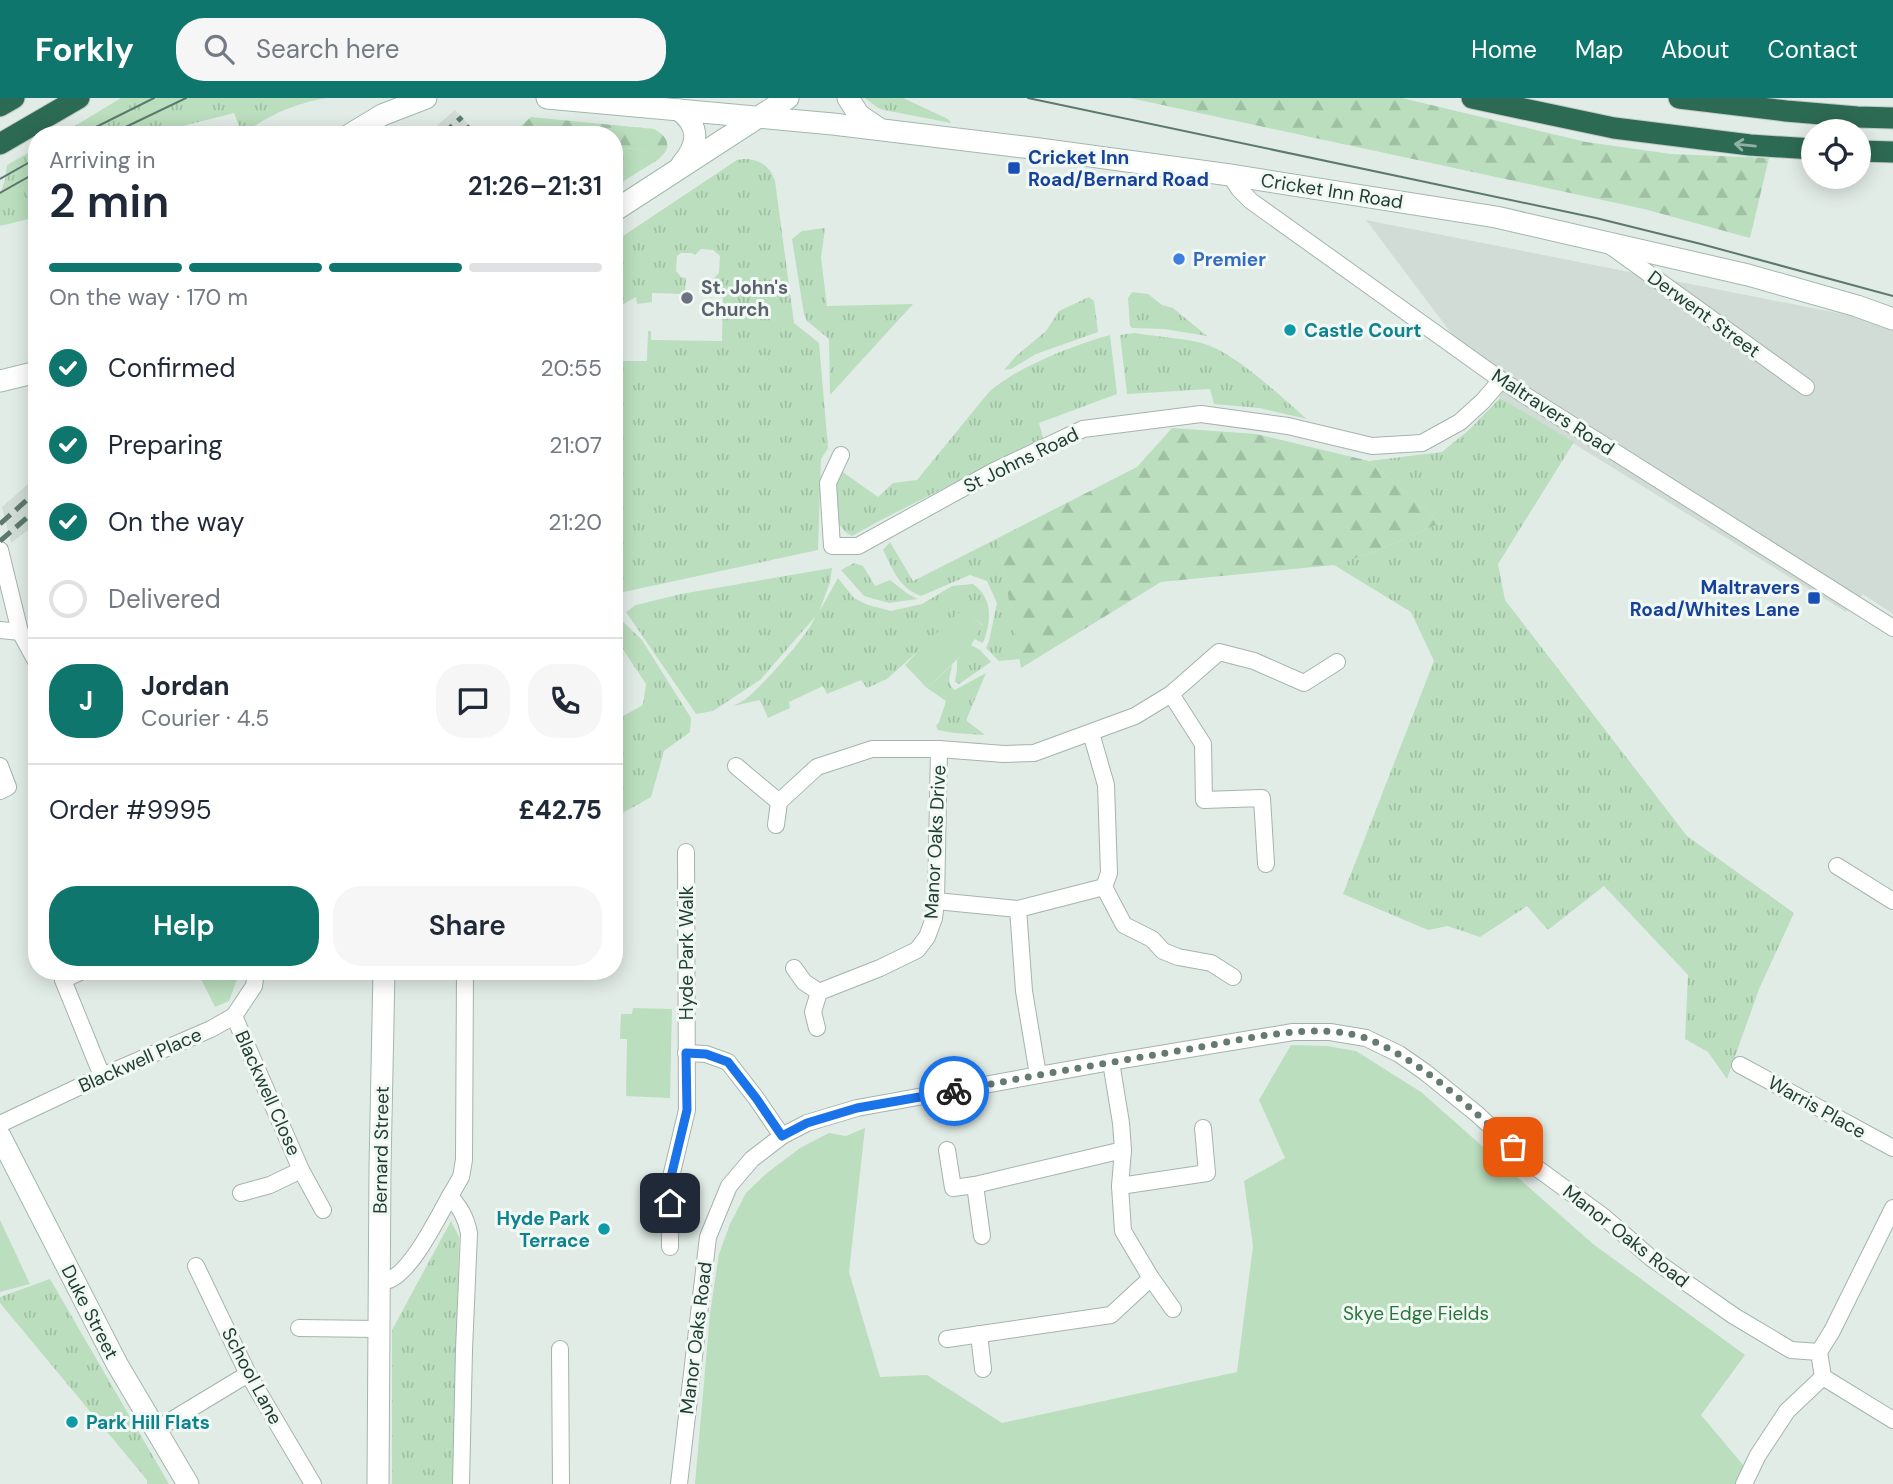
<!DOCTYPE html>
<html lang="en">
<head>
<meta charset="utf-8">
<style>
  body { margin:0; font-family:"DM Sans",sans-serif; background:#f6f6f7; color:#1f2937; height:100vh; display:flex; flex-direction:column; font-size:26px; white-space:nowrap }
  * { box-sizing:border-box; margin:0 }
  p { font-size:23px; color:#747a83 }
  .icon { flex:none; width:38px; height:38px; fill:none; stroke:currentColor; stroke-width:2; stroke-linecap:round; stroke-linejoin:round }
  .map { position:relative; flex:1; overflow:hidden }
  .sheet { position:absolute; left:28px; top:28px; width:595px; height:854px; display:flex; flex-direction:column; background:#fff; border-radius:28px; box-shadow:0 4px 18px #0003 }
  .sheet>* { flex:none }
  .buttons { position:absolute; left:1801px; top:21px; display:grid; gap:14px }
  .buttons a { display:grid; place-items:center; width:70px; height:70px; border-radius:50%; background:#fff; box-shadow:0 4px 18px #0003; font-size:35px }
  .pin { position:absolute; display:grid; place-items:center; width:60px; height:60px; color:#fff; margin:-30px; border-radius:14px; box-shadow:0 4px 10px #0006 }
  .courier { position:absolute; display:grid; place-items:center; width:70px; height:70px; margin:-35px; border:5px solid #1a73e8; border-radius:50%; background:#fff; color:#222; box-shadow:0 2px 9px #0007 }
  .overview em { font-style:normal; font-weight:600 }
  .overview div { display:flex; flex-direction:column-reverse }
  .overview { display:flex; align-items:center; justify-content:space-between; height:119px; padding:0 21px }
  h1 { font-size:46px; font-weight:600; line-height:52px }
  .bar { display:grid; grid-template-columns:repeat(4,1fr); gap:10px 7px; align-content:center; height:84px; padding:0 21px }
  .bar i { height:9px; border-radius:5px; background:#e0e1e3 }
  .bar .active { background:#0f766e }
  .bar p { grid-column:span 4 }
  .line { display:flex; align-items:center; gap:18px; padding:0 21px; border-top:2px solid #e0e1e3 }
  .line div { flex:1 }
  .round { display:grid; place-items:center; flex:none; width:74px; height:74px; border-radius:28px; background:#f6f6f7 }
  ol { padding:0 21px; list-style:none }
  li { display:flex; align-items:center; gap:21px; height:77px }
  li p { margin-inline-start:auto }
  li .icon { padding:7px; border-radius:50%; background:#0f766e; color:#fff; stroke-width:4 }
  li:last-child { color:#747a83 }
  li i { width:38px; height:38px; border:4px solid #e0e1e3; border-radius:50% }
  .primary-button { display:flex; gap:14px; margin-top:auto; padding:14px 21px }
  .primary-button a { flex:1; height:80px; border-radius:28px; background:#0f766e; color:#fff; font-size:28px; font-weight:600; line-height:80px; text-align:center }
  .primary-button a+a { background:#f6f6f7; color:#1f2937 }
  header { display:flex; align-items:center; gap:42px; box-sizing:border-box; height:98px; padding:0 35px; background:#0f766e; color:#fff }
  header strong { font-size:33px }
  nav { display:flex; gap:38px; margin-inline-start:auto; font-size:24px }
  .search { width:490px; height:63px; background:#f6f6f7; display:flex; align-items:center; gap:18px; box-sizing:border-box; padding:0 24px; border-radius:28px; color:#747a83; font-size:26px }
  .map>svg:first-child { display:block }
  .built { fill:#d0dcd5 }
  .grass { fill:url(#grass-tufts) }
  .forest { fill:url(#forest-firs) }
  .green { fill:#badebe }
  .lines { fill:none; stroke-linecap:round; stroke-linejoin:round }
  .street-casing { stroke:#a4b4ac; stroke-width:18 }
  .secondary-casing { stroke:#a0b8ac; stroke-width:23 }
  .highway-casing { stroke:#c1c9c6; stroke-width:23 }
  .street { stroke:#fff; stroke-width:16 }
  .secondary { stroke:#fff; stroke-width:21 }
  .highway { stroke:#2d6a54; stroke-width:21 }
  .tram { stroke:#5c796d; stroke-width:2 }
  .rail { stroke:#5c796d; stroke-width:5; stroke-dasharray:14 7; stroke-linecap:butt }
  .oneway { stroke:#90b2a4 }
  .done { stroke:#657b71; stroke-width:7; stroke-dasharray:0 12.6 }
  .route { stroke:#1a73e8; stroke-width:9 }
  .transit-dot { fill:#1a4fb4; stroke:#f2f9f5; stroke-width:2.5 }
  .shop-dot { fill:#3f7fe0; stroke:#f2f9f5; stroke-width:2.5 }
  .worship-dot { fill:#6b7280; stroke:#f2f9f5; stroke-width:2.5 }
  .culture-dot { fill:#0f9aa8; stroke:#f2f9f5; stroke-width:2.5 }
  .labels { text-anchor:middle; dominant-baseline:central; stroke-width:6; stroke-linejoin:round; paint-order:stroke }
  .transit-label { font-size:19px; font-weight:bold; fill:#164399; stroke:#f2f9f5; text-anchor:start }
  .street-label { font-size:19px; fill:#213e32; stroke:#f2f9f5 }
  .shop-label { font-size:19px; font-weight:bold; fill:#366cbe; stroke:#f2f9f5; text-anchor:start }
  .worship-label { font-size:19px; font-weight:bold; fill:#5b616d; stroke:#f2f9f5; text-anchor:start }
  .culture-label { font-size:19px; font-weight:bold; fill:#0d838f; stroke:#f2f9f5; text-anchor:start }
  .park-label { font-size:19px; fill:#2b753c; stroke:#f2f9f5 }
</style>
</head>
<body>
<header>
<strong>Forkly</strong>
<div class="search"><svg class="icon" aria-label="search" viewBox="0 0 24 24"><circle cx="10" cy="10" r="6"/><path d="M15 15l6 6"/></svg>Search here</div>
<nav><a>Home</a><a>Map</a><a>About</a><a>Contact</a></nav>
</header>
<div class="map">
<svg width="1893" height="1386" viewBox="0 0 1893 1386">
  <defs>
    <pattern id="grass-tufts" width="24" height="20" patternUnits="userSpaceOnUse" patternTransform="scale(1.75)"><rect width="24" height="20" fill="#badebe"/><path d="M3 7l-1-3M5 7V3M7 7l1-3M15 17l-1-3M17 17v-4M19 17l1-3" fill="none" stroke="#a0c0a4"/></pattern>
    <pattern id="forest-firs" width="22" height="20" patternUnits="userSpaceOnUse" patternTransform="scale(1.75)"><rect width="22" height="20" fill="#badebe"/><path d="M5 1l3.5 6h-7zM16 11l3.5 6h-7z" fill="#a0c0a4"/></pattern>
  </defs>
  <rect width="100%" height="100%" fill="#e2ece6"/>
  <!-- built -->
  <g class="built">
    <polygon points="455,12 478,37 426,37"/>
    <polygon points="1366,122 1893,226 1893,516 1863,496 1846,514 1500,300"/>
    <polygon points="37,378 37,425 11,445 2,409"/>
  </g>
  <!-- grass -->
  <g class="grass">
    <path d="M121 0H326C292 6 270 17 242 36L234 15 155 35V37H60Z"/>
    <polygon points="865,0 903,0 948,21 951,25 884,12 878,10"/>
    <polygon points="37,50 37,119 0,128 0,97 5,82 7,67"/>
    <path d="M614 50C633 51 642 48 656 63L614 89Z"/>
    <path d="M743 61C760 61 770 68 775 83L794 225 819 245 828 350 821 361 818 452 614 496V263H647L648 233H651V242L722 243 723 197 701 196V181H713L719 175 720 158 713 152 701 151 695 157 692 155H681L677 158 676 173 681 179 686 180 685 196 652 195V204L637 206 636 199 620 208 614 202V144L737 62Z"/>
    <polygon points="825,130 821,160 827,208 913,206 830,297 829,241 807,223 804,216 792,141 802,133"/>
    <polygon points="1132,194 1148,196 1162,207 1173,210 1207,238 1164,231 1132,230 1130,228 1128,200"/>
    <polygon points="1089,199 1094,203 1098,234 1036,256 1011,271 1004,272 1016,258 1046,233 1059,213"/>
    <path d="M1135 235C1157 239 1185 240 1205 246 1238 257 1280 298 1307 321L1259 310 1214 306 1210 291 1127 296 1120 237Z"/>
    <path d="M1110 237 1117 296 1039 325 1043 340 879 423 852 438C829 427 835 397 834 375L840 372 878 399 893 385 917 382 989 294C1017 269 1074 247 1110 237Z"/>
    <polygon points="1500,300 1574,344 1498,466 1505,502 1687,738 1794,815 1759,891 1727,981 1708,954 1685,941 1688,877 1604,788 1548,832 1527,808 1480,839 1448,828 1428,832 1343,796 1434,563 1411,514 1334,467 1377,453 1440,425 1369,363 1442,354 1470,331"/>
    <path d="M998 440 1020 561 999 563 986 550 989 543 997 505 987 483 970 477 921 498C898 489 894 473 883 452L890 444 913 483Z"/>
    <polygon points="854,465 863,468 875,488 890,482 908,496 918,501 889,505 864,498 841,472"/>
    <path d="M832 470 830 484 819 514 838 480 854 500 868 507 891 513 922 506 952 488 973 486C994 501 991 524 983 545L974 541 982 527 965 511 887 581 867 590 861 582 827 596 823 588 789 604 790 610 768 620 760 602 733 608C737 606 743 603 747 600 763 587 810 535 815 519L760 582 713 613 696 616 626 514 636 507 681 496Z"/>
    <polygon points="619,520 642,542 691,620 690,634 664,653 651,699 614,720 614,623 643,607 646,586 614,538 614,522"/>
    <polygon points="971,547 980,552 991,564 959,586 955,584 957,571 957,562"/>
    <path d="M952 567C951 577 945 585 955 592L986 575 967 620V623L985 637 954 635 938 632 936 628 939 624 946 603 927 590Z"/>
    <polygon points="451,1123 459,1139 454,1386 392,1386 392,1232"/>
    <polygon points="50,1181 169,1386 147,1386 147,1382 0,1205 0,1199"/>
  </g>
  <!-- forest -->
  <g class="forest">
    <polygon points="1130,0 1402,0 1586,44 1671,56 1769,60 1750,140 1644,111"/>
    <path d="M531 19 654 31C671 40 672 52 656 63 642 48 633 51 614 50V37H511Z"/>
    <polygon points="1172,330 1256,336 1369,363 1440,425 1377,453 1334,467 1161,484 1021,570 998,440 1137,369"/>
  </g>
  <!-- green -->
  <g class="green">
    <polygon points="965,510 982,528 970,549 927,590 905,567 946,525"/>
    <polygon points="197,873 240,873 229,903 215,909"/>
    <polygon points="633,910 672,911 670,1000 626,998 627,941 620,941 621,916 632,916"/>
    <polygon points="1291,947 1327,948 1356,953 1421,994 1593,1146 1745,1257 1701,1317 1744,1368 1736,1386 695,1386 710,1216 719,1156 730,1126 746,1095 767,1075 800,1050 829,1035 846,1038 865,1030 849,1174 880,1279 927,1277 1002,1325 1237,1274 1253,1148 1244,1083 1285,1060 1259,1002"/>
    <polygon points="0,1122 30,1186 0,1194"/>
  </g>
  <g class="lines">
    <!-- street casing -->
    <g class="street-casing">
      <g id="street">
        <polyline points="1230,77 1239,91 1251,103 1501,282 1893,530"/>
        <polyline points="1609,147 1806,289"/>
        <polyline points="841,357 828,385 832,448 858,448 994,373 1083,331 1201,316 1288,328 1372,348 1422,345 1460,324 1483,303 1501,282"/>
        <polyline points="0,452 20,534 37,565"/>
        <polyline points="0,532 20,534"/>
        <polyline points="1171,596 1203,646 1204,702 1262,700 1266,766"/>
        <polyline points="0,668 8,689 0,693"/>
        <polyline points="736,668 779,704"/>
        <polyline points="776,727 779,704 817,669 872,651 939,651 1004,656 1034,655 1135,618 1171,596 1219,554 1254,563 1304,585 1337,564"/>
        <polyline points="1837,768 1893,803"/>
        <polyline points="1104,789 1124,827 1152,841 1163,853 1178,859 1211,865 1233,879"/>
        <polyline points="936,803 1018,811"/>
        <polyline points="794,870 804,884 819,894 813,914 817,930"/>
        <polyline points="82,873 63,882 102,978"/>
        <polyline points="819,894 880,870 917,852 927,839 934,820 936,803 939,651"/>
        <polyline points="234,918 301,1072 323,1112"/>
        <polyline points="686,955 706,956 728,964 756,1000 782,1038"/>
        <polyline points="1111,964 1121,1025 1123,1052 1120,1088 1123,1133 1151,1180 1173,1211"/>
        <polyline points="1740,967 1893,1050"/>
        <polyline points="1038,977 1024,893 1018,811 1104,789 1109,775 1106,687 1091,635"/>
        <polyline points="0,1026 102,978 211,931 234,918 254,888 256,873"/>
        <polyline points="947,1052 953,1090 975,1087 1123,1052"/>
        <polyline points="975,1087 982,1138"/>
        <polyline points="1120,1088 1207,1075 1203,1030"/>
        <polyline points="241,1095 270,1087 301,1072"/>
        <polyline points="670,1149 670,1083 687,1012 686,754"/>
        <polyline points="196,1168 248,1276 313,1386"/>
        <path d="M378 1183C382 1183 386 1183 389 1182 412 1173 438 1119 450 1098"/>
        <polyline points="299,1230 378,1231"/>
        <polyline points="979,1236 983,1271"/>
        <polyline points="947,1241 1111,1217 1151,1180"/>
        <polyline points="560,1251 561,1386"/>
        <polyline points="1819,1254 1832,1233 1893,1110"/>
        <polyline points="157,1331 248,1276"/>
        <path d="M461 1386 464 1252 469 1135C466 1119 460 1110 450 1098L461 1079 464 1062 465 873"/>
        <polyline points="679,1386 708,1139 729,1088 752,1061 782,1038 807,1025 857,1010 1111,964 1293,934 1330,934 1366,940 1399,956 1425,974 1477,1016 1530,1065 1604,1119 1651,1160 1734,1218 1791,1252 1819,1254 1823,1279 1893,1322"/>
        <polyline points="1744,1386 1758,1357 1787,1313 1823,1279"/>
      </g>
    </g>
    <!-- secondary casing -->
    <g class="secondary-casing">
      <g id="secondary">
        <polyline points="547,0 833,26 1032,50 1230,77 1496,119 1748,177 1857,208 1893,221"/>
        <polyline points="848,0 859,17 878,30"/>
        <path d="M679 12C700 28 699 46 682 66"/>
        <polyline points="349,37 382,17 426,0"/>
        <polyline points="614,113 788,0"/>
        <polyline points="0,283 37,274"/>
        <polyline points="0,1038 117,1266 188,1386"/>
        <polyline points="378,1386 380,1069 384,873"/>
      </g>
    </g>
    <!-- highway casing -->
    <g class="highway-casing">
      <g id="highway">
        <polyline points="1472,0 1614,30 1750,47 1813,51"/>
        <polyline points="1679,0 1786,13 1857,19 1893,20"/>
        <polyline points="0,8 14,0"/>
        <polyline points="0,46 79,0"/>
        <polyline points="1858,53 1893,54"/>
      </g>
    </g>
    <!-- street -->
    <use href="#street" class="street"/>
    <!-- secondary -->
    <use href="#secondary" class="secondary"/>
    <!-- highway -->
    <use href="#highway" class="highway"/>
    <!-- tram -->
    <g class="tram">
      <polyline points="1028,0 1596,120 1701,146 1893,198"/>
      <polyline points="80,37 154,0"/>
      <polyline points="109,37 186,0"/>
      <polyline points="0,81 37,60"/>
      <polyline points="0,95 37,74"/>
    </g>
    <!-- rail -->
    <g class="rail">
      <polyline points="442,37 462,19"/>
      <polyline points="461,37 470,28"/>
      <polyline points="0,426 37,393"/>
      <polyline points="0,443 37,411"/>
    </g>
  </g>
  <!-- one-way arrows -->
  <defs><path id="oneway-shaft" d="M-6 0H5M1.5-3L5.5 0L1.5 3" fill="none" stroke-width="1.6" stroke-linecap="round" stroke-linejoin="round" transform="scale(1.75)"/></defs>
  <use class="oneway" href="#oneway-shaft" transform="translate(1745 47) rotate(-174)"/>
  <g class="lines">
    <!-- done -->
    <path class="done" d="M954 993C1032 978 1111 964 1190 951 1241 942 1319 922 1368 941 1424 964 1469 1009 1513 1049"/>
    <!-- route -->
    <polyline class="route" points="670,1105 670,1083 687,1012 686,955 706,956 728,964 756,1000 782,1038 807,1025 857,1010 954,993"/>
  </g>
  <!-- markers -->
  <g class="transit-dot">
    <rect x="1007" y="63" width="14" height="14" rx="3.5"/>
    <rect x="1807" y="493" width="14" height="14" rx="3.5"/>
  </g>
  <circle class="shop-dot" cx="1179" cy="161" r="7"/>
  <circle class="worship-dot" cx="687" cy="200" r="7"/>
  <g class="culture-dot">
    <circle cx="1290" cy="232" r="7"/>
    <circle cx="604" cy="1131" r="7"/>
    <circle cx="72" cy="1324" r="7"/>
  </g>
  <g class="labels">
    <!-- transit labels -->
    <g class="transit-label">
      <text x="1028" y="59">Cricket Inn<tspan x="1028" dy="22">Road/Bernard Road</tspan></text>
      <text x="1800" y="489" text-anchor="end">Maltravers<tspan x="1800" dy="22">Road/Whites Lane</tspan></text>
    </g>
    <!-- street labels -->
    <g class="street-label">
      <text transform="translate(1332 93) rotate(9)">Cricket Inn Road</text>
      <text transform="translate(1704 216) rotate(36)">Derwent Street</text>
      <text transform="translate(1553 314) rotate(33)">Maltravers Road</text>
      <text transform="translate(1021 362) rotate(-26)">St Johns Road</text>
      <text transform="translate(935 744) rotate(-87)">Manor Oaks Drive</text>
      <text transform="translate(686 855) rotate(-90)">Hyde Park Walk</text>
      <text transform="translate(140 962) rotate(-24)">Blackwell Place</text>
      <text transform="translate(268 995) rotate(66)">Blackwell Close</text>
      <text transform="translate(1817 1009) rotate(29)">Warris Place</text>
      <text transform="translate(381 1052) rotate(-89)">Bernard Street</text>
      <text transform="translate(1626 1138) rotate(38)">Manor Oaks Road</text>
      <text transform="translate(90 1214) rotate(63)">Duke Street</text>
      <text transform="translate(696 1240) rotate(-83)">Manor Oaks Road</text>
      <text transform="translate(252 1278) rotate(62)">School Lane</text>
    </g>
    <!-- shop labels -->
    <g class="shop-label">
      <text x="1193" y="161">Premier</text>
    </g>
    <!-- worship labels -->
    <g class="worship-label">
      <text x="701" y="189">St. John's<tspan x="701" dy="22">Church</tspan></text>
    </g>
    <!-- culture labels -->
    <g class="culture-label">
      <text x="1304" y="232">Castle Court</text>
      <text x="590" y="1120" text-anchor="end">Hyde Park<tspan x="590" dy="22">Terrace</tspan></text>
      <text x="86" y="1324">Park Hill Flats</text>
    </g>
    <!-- park labels -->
    <g class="park-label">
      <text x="1416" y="1215">Skye Edge Fields</text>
    </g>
  </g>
</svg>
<div class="buttons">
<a><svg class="icon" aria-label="locate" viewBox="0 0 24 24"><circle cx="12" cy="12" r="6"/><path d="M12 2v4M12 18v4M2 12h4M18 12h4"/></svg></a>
</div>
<div class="pin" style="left:1513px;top:1049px;background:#ea580c"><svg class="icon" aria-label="bag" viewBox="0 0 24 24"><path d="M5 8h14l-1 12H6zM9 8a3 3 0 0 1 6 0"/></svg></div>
<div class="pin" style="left:670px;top:1105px;background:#1f2937"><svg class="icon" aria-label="home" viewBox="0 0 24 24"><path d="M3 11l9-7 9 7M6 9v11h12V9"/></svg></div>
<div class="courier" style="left:954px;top:993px"><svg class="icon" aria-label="bike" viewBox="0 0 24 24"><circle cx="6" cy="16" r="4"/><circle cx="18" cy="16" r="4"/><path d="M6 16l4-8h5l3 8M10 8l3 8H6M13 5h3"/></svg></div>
<section class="sheet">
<div class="overview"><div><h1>2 min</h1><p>Arriving in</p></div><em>21:26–21:31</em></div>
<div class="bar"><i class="active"></i><i class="active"></i><i class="active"></i><i></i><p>On the way · 170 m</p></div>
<ol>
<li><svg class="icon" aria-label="check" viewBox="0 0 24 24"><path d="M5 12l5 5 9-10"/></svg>Confirmed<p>20:55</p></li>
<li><svg class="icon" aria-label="check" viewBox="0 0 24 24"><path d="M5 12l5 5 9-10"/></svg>Preparing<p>21:07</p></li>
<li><svg class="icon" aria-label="check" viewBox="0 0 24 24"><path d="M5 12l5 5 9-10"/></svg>On the way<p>21:20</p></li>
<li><i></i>Delivered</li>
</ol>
<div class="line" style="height:126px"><b class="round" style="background:#0f766e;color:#fff">J</b><div><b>Jordan</b><p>Courier · 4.5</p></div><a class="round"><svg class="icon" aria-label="chat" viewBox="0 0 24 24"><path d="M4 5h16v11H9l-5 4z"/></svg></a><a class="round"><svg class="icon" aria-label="phone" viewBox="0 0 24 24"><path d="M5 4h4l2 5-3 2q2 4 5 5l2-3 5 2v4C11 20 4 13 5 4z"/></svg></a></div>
<div class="line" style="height:91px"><div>Order #9995</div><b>£42.75</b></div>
<div class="primary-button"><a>Help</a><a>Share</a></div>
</section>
</div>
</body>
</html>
